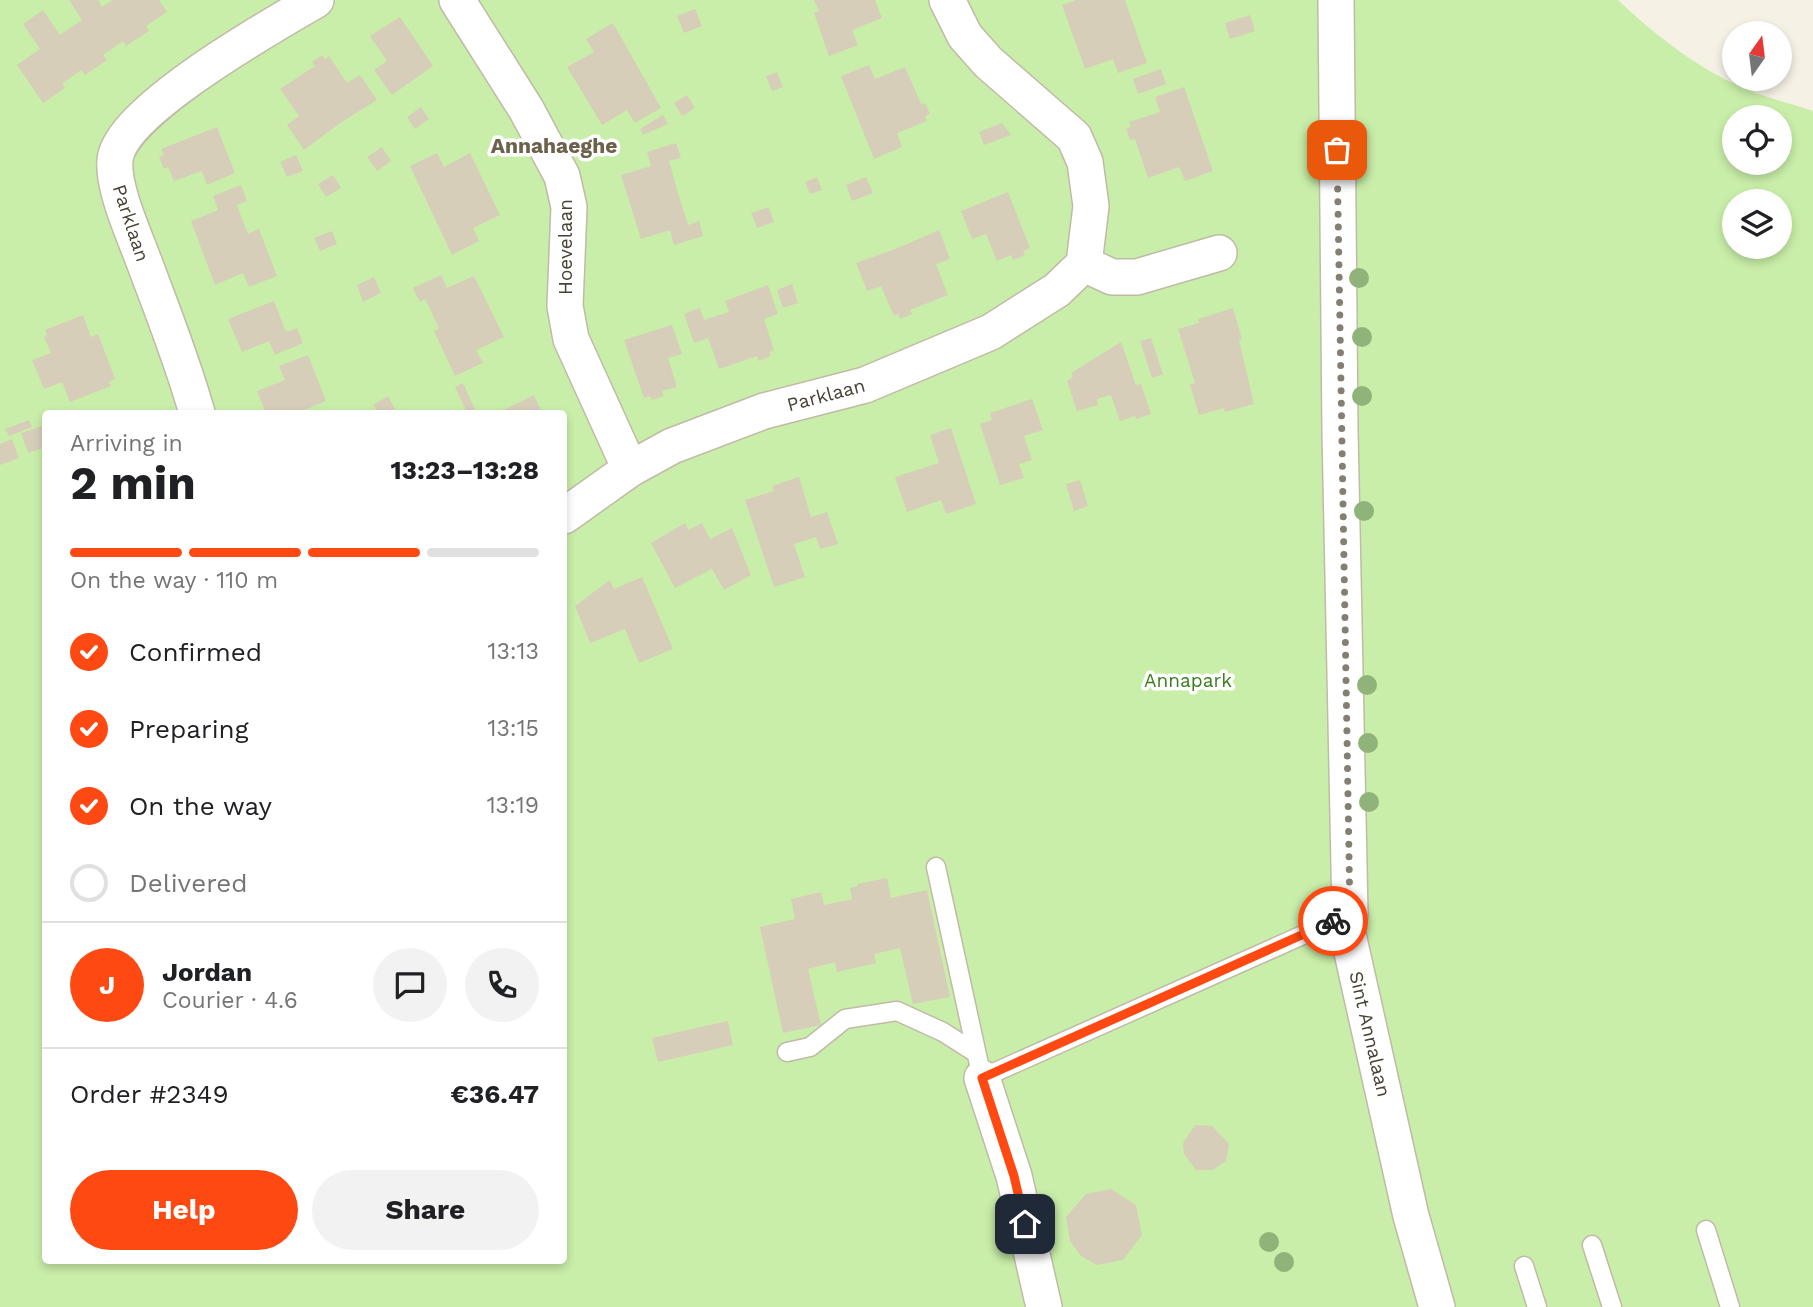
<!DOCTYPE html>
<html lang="en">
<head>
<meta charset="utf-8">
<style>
  body { margin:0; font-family:"Work Sans",sans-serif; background:#f2f2f2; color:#202124; height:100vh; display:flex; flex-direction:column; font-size:26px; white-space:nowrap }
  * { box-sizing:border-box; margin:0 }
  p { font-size:23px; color:#757577 }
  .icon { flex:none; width:38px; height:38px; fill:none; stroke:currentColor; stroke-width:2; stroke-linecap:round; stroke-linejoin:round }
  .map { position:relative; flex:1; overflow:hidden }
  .drawer { position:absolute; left:42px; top:410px; width:525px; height:854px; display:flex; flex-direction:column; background:#fff; border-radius:7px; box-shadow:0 4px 10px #0003 }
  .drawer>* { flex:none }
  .needle { width:46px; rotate:14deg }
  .tools { position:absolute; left:1722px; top:21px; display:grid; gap:14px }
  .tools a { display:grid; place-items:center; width:70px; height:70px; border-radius:50%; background:#fff; box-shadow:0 4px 10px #0003; font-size:35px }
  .pin { position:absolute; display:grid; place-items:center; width:60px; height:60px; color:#fff; margin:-30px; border-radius:14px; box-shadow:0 4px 10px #0006 }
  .courier { position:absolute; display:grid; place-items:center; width:70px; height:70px; margin:-35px; border:5px solid #ff4912; border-radius:50%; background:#fff; color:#222; box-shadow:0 2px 9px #0007 }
  .overview em { font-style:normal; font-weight:700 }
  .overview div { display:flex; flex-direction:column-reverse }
  .overview { display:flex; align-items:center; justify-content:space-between; height:119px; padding:0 28px }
  h1 { font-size:46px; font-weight:700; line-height:52px }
  .bar { display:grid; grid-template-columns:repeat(4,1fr); gap:10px 7px; align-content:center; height:84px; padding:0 28px }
  .bar i { height:9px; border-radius:5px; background:#e0e0e0 }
  .bar .active { background:#ff4912 }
  .bar p { grid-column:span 4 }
  .line { display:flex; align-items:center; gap:18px; padding:0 28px; border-top:2px solid #e0e0e0 }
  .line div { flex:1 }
  .round { display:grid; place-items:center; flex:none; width:74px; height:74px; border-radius:37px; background:#f2f2f2 }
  ol { padding:0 28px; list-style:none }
  li { display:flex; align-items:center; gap:21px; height:77px }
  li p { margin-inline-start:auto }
  li .icon { padding:7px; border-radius:50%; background:#ff4912; color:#fff; stroke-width:4 }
  li:last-child { color:#757577 }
  li i { width:38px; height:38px; border:4px solid #e0e0e0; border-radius:50% }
  .button { display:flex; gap:14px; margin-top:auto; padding:14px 28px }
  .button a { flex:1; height:80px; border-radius:42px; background:#ff4912; color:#fff; font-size:28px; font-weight:700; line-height:80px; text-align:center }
  .button a+a { background:#f2f2f2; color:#202124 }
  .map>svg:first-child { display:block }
  .green { fill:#c9eea9; fill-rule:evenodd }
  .building { fill:#d7ceb9 }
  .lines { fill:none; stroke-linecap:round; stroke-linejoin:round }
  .service-casing { stroke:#c1baa7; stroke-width:21 }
  .minor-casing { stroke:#c1baa7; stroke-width:38 }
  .service { stroke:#fff; stroke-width:18 }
  .minor { stroke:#fff; stroke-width:35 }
  .tree { fill:#90b379 }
  .done { stroke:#857f72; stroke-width:7; stroke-dasharray:0 12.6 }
  .route { stroke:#ff4912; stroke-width:9 }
  .labels { text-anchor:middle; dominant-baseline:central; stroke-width:7; stroke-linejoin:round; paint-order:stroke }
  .street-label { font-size:19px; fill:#484234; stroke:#fff }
  .park-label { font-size:19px; fill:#3d8020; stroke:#fff }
  .neighbourhood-label { font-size:21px; font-weight:bold; fill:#6c614a; stroke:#fff }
</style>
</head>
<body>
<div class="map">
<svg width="1813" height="1307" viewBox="0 0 1813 1307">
  <rect width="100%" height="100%" fill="#f5f1e5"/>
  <!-- green -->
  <path class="green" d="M0 0H1618C1656 36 1702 72 1751 91 1771 99 1793 104 1813 111V1307H0ZM1734 117H1780V163H1734ZM1734 201H1780V247H1734ZM46 413H564V1260H46Z"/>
  <!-- building -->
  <g class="building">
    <polygon points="69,0 98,0 102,7 112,0 159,0 167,12 146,26 149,31 126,46 123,41 103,55 107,60 85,75 81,70 62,84 65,88 43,103 17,65 40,49 23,24 43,10 60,35 82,20"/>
    <polygon points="814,0 875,0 882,18 852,30 858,45 829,56 814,13 819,11"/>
    <polygon points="1076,0 1125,0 1147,63 1118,73 1113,59 1085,69 1062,5"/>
    <polygon points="695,9 702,26 684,33 677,16"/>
    <polygon points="1250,15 1255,31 1230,39 1225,23"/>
    <polygon points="400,17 433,66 392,95 374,70 387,61 370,36"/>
    <polygon points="613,23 661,108 635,123 627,110 602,125 567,67 594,52 586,39"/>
    <polygon points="322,55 325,59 329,56 347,83 360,75 377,100 340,123 304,150 287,125 299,116 280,89 315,66 312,62"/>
    <polygon points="869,65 875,79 905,67 921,104 925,103 930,114 925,116 927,121 897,133 902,147 874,159 841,76"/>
    <polygon points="1161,69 1166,84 1138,94 1133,79"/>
    <polygon points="777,72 783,87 772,91 766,76"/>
    <polygon points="1184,87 1213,171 1185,181 1179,167 1148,178 1135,139 1130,140 1126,129 1131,127 1129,122 1160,112 1155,97"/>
    <polygon points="687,95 695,108 682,116 674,103"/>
    <polygon points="421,107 429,119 415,129 407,117"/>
    <polygon points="663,115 668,124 643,135 640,129"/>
    <polygon points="1002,123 1011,135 984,145 979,132"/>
    <polygon points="217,127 235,173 207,185 202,171 174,181 168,167 164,169 159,157 164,155 161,149"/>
    <polygon points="676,143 681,158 669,161 678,193 688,225 699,221 703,236 674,245 670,230 641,239 621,175 651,166 647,152"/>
    <polygon points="382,147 391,161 377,171 367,157"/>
    <polygon points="437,153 444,167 470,153 500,215 473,228 479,241 452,255 410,166"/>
    <polygon points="296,155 303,171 287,177 280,162"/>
    <polygon points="333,175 341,188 326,197 318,184"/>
    <polygon points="817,177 822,190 810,194 805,182"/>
    <polygon points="866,177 873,193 852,201 846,185"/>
    <polygon points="241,185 247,201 237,205 248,234 259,229 277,276 249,287 243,273 215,285 191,221 218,210 213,196"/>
    <polygon points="1008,192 1030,248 1023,251 1025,255 1013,260 1011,255 997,261 986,234 972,239 961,211"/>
    <polygon points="769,207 774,222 757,228 751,213"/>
    <polygon points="939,230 950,259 936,264 948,295 910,310 912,314 900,319 898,314 894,316 881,286 867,291 856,263 898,248"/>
    <polygon points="332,231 337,244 320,251 314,238"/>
    <polygon points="441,275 447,288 474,276 504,337 476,350 483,363 455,376 434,331 439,328 425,299 420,302 413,288"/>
    <polygon points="374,277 381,293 363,302 357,285"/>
    <polygon points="792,284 798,303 783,308 777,290"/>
    <polygon points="768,285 778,314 764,319 774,350 769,352 771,356 759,361 757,356 719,369 708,338 694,343 684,314 700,308 704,320 729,312 725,301"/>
    <polygon points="274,301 286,332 297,328 303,343 275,355 269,341 242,352 228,319"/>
    <polygon points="1233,308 1242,339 1239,340 1254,404 1225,412 1224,408 1199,415 1190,384 1195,383 1178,329 1199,323 1198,319"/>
    <polygon points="83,315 91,337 98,334 115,379 109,382 111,386 70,402 62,382 44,389 32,360 51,353 44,337 47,336 45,330"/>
    <polygon points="672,325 682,354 668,358 677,387 662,391 664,396 652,400 650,396 644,398 624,340"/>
    <polygon points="1151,338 1163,374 1152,378 1140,341"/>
    <polygon points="1121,342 1136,385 1141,384 1151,414 1136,419 1135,416 1120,421 1111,395 1097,399 1098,405 1077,411 1067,381 1073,377 1071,373"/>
    <polygon points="308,355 326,401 297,413 266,413 257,391 285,380 279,366"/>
    <polygon points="463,383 475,409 467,413 455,387"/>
    <polygon points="534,395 542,413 497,413"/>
    <polygon points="388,396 395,409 388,413 378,413 373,405"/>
    <polygon points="1032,399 1043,430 1024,436 1032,460 1019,464 1024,478 1000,485 980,424 992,420 990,413"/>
    <polygon points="29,420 32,427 9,436 5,429"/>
    <polygon points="46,425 46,447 28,453 21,433"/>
    <polygon points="951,428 976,504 946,514 941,500 907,512 895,477 939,463 930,435"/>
    <polygon points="12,439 19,458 0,465 0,444"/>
    <polygon points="799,477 811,517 827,512 838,544 820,549 816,537 794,544 805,577 774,587 745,500 774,491 772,486"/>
    <polygon points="1080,480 1088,506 1074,511 1066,484"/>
    <polygon points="685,523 688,530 702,523 710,539 732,528 751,575 724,590 712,569 675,588 651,543"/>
    <polygon points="642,577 673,649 639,663 625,629 590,643 575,606 610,580 614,589"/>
    <polygon points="887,878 891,898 927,890 950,997 913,1004 900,948 874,954 876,963 837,972 835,962 808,969 821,1025 783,1033 760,927 795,919 791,899 821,892 824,905 852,899 850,888 858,886 857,884"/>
    <polygon points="728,1021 733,1045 658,1062 652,1038"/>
    <polygon points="1195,1125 1212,1126 1229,1144 1226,1161 1213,1170 1196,1170 1184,1154 1183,1143"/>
    <polygon points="1111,1189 1136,1205 1142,1235 1123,1260 1097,1265 1081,1256 1070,1241 1066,1217 1086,1194"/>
  </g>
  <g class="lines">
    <!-- service casing -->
    <g class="service-casing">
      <g id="service">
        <polyline points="936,867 982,1078 1350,914"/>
        <polyline points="787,1052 810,1047 845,1019 897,1011 943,1032 976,1053"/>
        <polyline points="1706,1230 1730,1307"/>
        <polyline points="1592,1245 1612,1307"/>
        <polyline points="1524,1266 1537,1307"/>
      </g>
    </g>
    <!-- minor casing -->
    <g class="minor-casing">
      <g id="minor">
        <polyline points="457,0 526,109 562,176 569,207 565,306 571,339 630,469"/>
        <polyline points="1336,0 1340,431 1350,914 1347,930 1411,1216 1437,1307"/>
        <polyline points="1084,264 1112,277 1137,277 1219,253"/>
        <path d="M197 413C183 363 164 315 146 267 136 239 112 188 115 160 120 111 273 25 316 0"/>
        <polyline points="564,516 630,469 672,446 764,411 865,385 991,332 1057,290 1084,264 1091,206 1085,162 1074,137 988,62 965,36 947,0"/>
        <polyline points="982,1078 1014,1176 1044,1307"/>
      </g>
    </g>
    <!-- service -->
    <use href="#service" class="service"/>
    <!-- minor -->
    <use href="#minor" class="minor"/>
  </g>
  <!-- trees -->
  <g class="tree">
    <circle cx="1359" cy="278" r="10"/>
    <circle cx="1362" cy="337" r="10"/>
    <circle cx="1362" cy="396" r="10"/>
    <circle cx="1364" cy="511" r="10"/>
    <circle cx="1367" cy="685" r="10"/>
    <circle cx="1368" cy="743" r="10"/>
    <circle cx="1369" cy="802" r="10"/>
    <circle cx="1269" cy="1242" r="10"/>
    <circle cx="1284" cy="1262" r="10"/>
  </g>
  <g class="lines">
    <!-- done -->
    <polyline class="done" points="1333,921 1350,914 1337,150"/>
    <!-- route -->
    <polyline class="route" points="1025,1224 1014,1176 982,1078 1333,921"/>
  </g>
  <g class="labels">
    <!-- street labels -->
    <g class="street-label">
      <text transform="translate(131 223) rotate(72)">Parklaan</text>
      <text transform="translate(565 247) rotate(-90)">Hoevelaan</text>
      <text transform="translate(826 395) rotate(-15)">Parklaan</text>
      <text transform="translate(1370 1034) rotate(77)">Sint Annalaan</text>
    </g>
    <!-- park labels -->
    <g class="park-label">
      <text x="1188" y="680">Annapark</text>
    </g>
    <!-- neighbourhood labels -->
    <g class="neighbourhood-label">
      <text x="554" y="145">Annahaeghe</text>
    </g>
  </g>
</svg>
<div class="tools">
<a><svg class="needle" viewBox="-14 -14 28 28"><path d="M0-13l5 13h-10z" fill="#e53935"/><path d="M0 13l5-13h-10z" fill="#757577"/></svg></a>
<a><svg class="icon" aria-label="locate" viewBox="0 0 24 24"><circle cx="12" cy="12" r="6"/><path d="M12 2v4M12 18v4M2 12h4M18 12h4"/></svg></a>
<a><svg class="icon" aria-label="layers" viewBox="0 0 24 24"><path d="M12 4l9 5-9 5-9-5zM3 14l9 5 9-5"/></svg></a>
</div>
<div class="pin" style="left:1337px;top:150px;background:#ea580c"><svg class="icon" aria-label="bag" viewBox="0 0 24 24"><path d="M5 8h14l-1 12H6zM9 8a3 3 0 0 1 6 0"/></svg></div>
<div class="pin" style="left:1025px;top:1224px;background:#1f2937"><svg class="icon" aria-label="home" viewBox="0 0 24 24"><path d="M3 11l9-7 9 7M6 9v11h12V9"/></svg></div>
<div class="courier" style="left:1333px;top:921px"><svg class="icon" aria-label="bike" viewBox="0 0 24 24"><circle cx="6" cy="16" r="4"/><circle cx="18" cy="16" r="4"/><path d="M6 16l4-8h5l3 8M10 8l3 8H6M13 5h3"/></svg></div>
<section class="drawer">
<div class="overview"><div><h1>2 min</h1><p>Arriving in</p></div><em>13:23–13:28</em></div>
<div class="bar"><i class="active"></i><i class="active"></i><i class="active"></i><i></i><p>On the way · 110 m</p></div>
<ol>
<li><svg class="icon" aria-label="check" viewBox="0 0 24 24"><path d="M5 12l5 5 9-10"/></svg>Confirmed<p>13:13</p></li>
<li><svg class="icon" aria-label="check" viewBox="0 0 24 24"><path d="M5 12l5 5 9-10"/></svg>Preparing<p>13:15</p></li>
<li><svg class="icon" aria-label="check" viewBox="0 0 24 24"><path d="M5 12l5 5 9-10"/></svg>On the way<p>13:19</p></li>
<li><i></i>Delivered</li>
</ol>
<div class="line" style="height:126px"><b class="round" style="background:#ff4912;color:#fff">J</b><div><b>Jordan</b><p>Courier · 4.6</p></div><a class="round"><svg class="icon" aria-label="chat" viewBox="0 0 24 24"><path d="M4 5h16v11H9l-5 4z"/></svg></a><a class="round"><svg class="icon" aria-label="phone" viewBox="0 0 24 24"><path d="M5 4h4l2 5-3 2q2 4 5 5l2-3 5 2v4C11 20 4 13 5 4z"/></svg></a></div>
<div class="line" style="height:91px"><div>Order #2349</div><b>€36.47</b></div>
<div class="button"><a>Help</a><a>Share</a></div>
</section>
</div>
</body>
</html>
